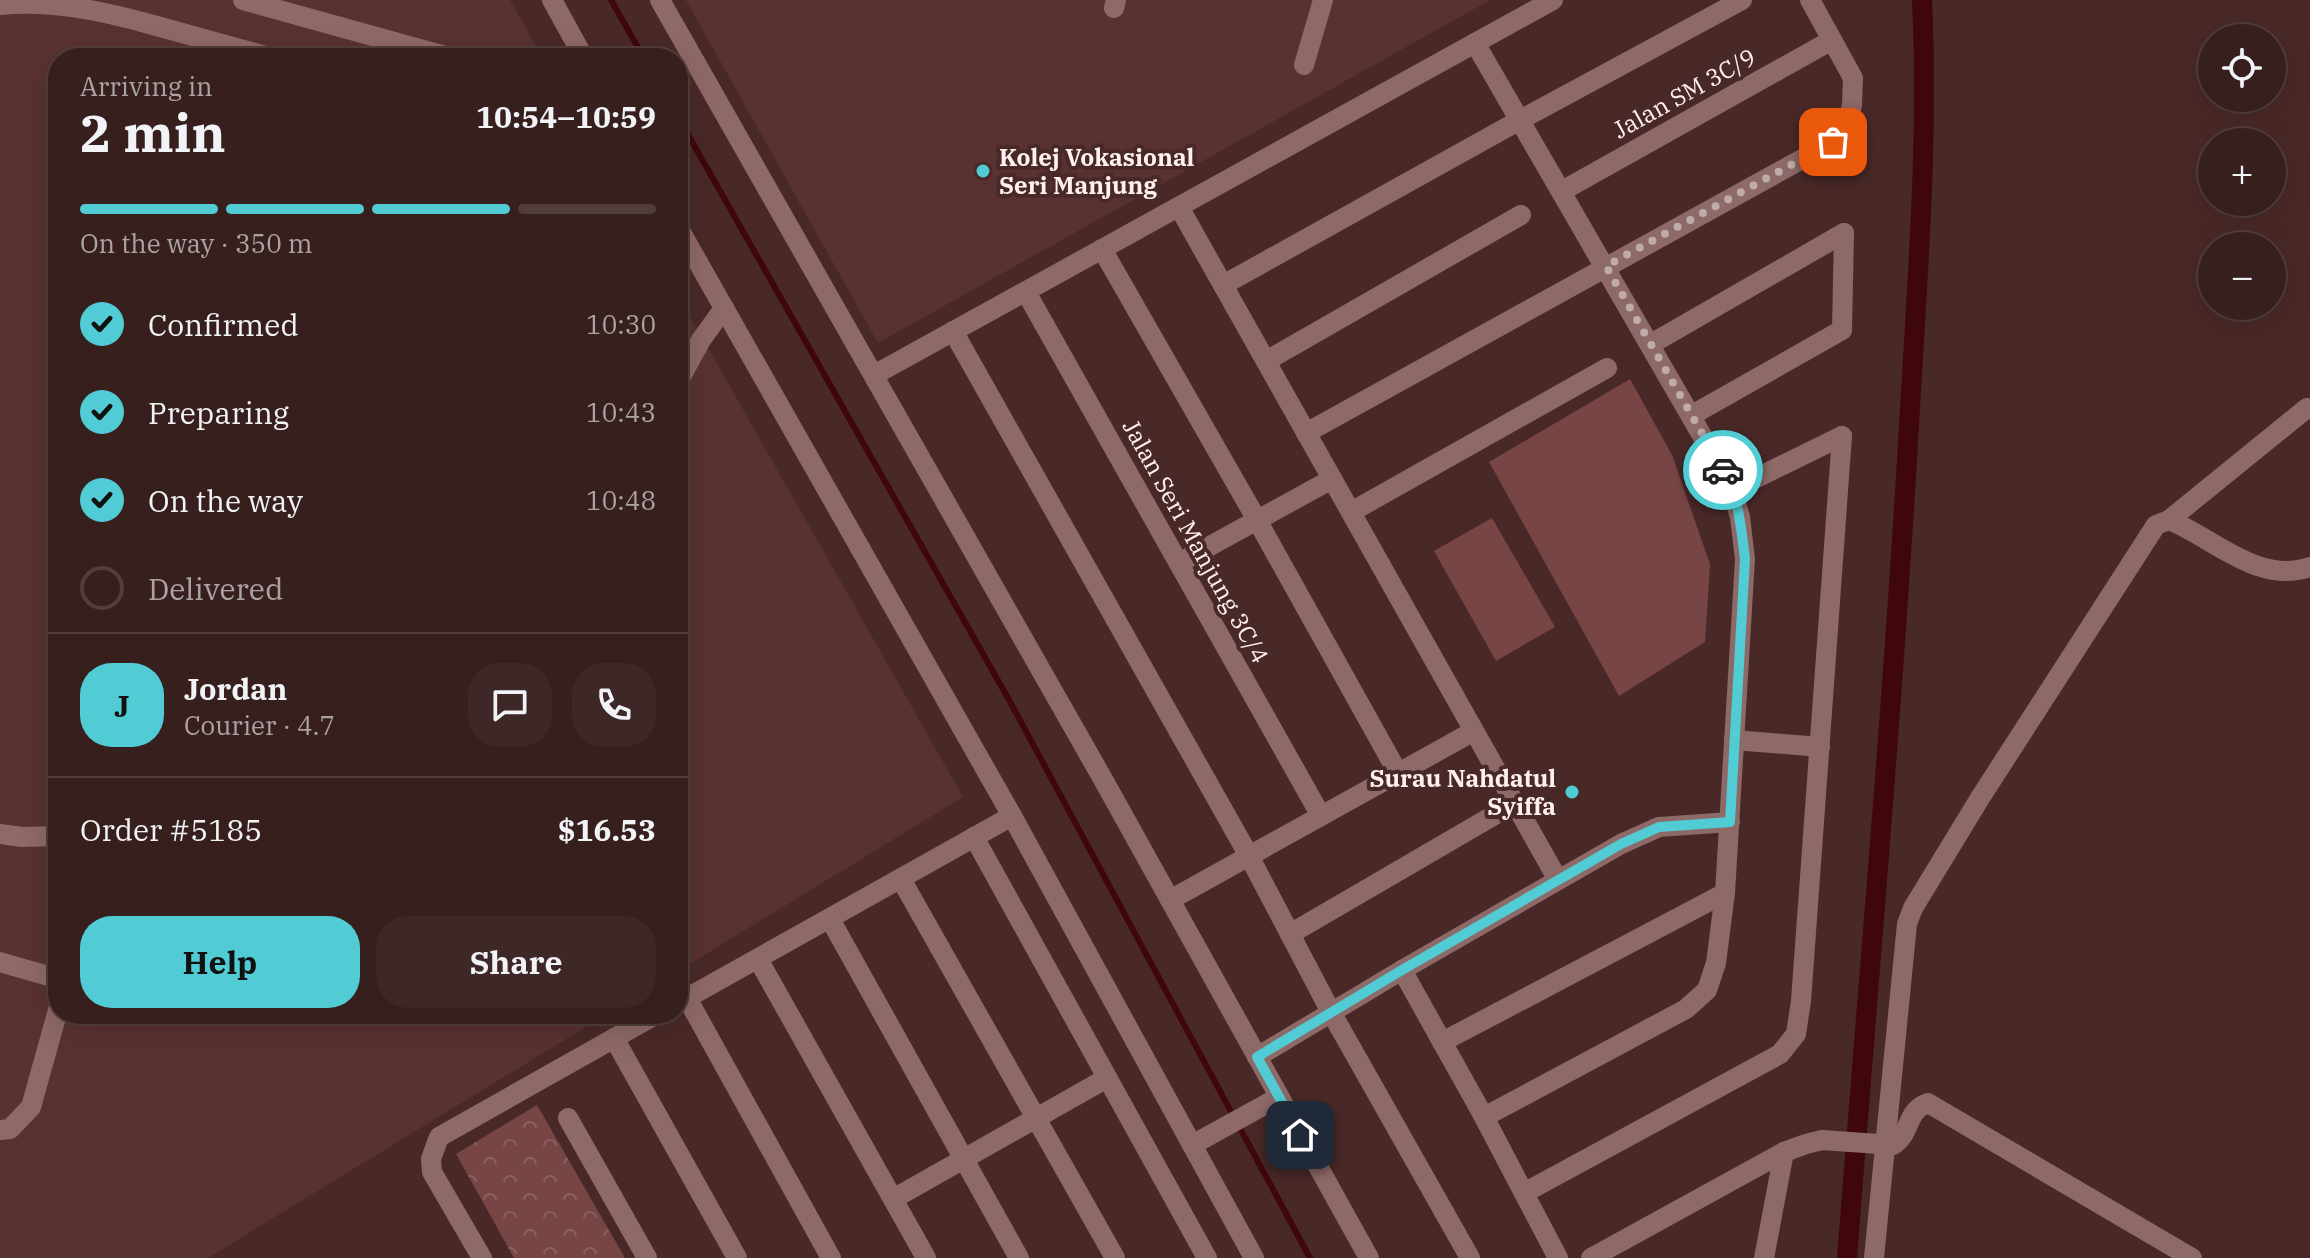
<!DOCTYPE html>
<html lang="en">
<head>
<meta charset="utf-8">
<style>
  body { margin:0; font-family:"IBM Plex Serif",serif; background:#3e2727; color:#f1f3f6; height:100vh; display:flex; flex-direction:column; font-size:30px; white-space:nowrap }
  * { box-sizing:border-box; margin:0 }
  p { font-size:26px; color:#aaa2a4 }
  .icon { flex:none; width:44px; height:44px; fill:none; stroke:currentColor; stroke-width:2; stroke-linecap:round; stroke-linejoin:round }
  .map { position:relative; flex:1; overflow:hidden }
  .sheet { position:absolute; left:48px; top:48px; width:640px; height:976px; display:flex; flex-direction:column; background:#371f1e; border-radius:32px; box-shadow:0 8px 32px #0002,0 0 0 2px #513d3c }
  .sheet>* { flex:none }
  .controls { position:absolute; left:2198px; top:24px; display:grid; gap:16px }
  .controls a { display:grid; place-items:center; width:88px; height:88px; border-radius:50%; background:#371f1e; box-shadow:0 8px 32px #0002,0 0 0 2px #513d3c; font-size:40px }
  .pin { position:absolute; display:grid; place-items:center; width:68px; height:68px; color:#fff; margin:-34px; border-radius:16px; box-shadow:0 4px 12px #0006 }
  .courier { position:absolute; display:grid; place-items:center; width:80px; height:80px; margin:-40px; border:6px solid #51ccd4; border-radius:50%; background:#fff; color:#222; box-shadow:0 2px 10px #0007 }
  .overview em { font-style:normal; font-weight:700 }
  .overview div { display:flex; flex-direction:column-reverse }
  .overview { display:flex; align-items:center; justify-content:space-between; height:136px; padding:0 32px }
  h1 { font-size:52px; font-weight:700; line-height:60px }
  .bar { display:grid; grid-template-columns:repeat(4,1fr); gap:12px 8px; align-content:center; height:96px; padding:0 32px }
  .bar i { height:10px; border-radius:6px; background:#513d3c }
  .bar .active { background:#51ccd4 }
  .bar p { grid-column:span 4 }
  .line { display:flex; align-items:center; gap:20px; padding:0 32px; border-top:2px solid #513d3c }
  .line div { flex:1 }
  .round { display:grid; place-items:center; flex:none; width:84px; height:84px; border-radius:32px; background:#3e2727 }
  ol { padding:0 32px; list-style:none }
  li { display:flex; align-items:center; gap:24px; height:88px }
  li p { margin-inline-start:auto }
  li .icon { padding:8px; border-radius:50%; background:#51ccd4; color:#111; stroke-width:4 }
  li:last-child { color:#aaa2a4 }
  li i { width:44px; height:44px; border:4px solid #513d3c; border-radius:50% }
  .cta { display:flex; gap:16px; margin-top:auto; padding:16px 32px }
  .cta a { flex:1; height:92px; border-radius:32px; background:#51ccd4; color:#111; font-size:32px; font-weight:700; line-height:92px; text-align:center }
  .cta a+a { background:#3e2727; color:#f1f3f6 }
  .map>svg:first-child { display:block }
  .built { fill:#583231 }
  .forest { fill:url(#forest-crowns) }
  .garden { fill:#764544 }
  .lines { fill:none; stroke-linecap:round; stroke-linejoin:round }
  .stream { stroke:#3f070c; stroke-width:6 }
  .canal { stroke:#3f070c; stroke-width:20 }
  .minor { stroke:#8d6967; stroke-width:20 }
  .done { stroke:#bfabaa; stroke-width:8; stroke-dasharray:0 14.4 }
  .route { stroke:#51ccd4; stroke-width:10 }
  .poi-dot { fill:#51ccd4; stroke:#492928; stroke-width:3 }
  .labels { text-anchor:middle; dominant-baseline:central; stroke-width:8; stroke-linejoin:round; paint-order:stroke }
  .street-label { font-size:24px; fill:#fef1f0; stroke:#492928 }
  .poi-label { font-size:24px; font-weight:bold; fill:#fef1f0; stroke:#492928; text-anchor:start }
</style>
</head>
<body>
<div class="map">
<svg width="2310" height="1258" viewBox="0 0 2310 1258">
  <defs>
    <pattern id="forest-crowns" width="20" height="18" patternUnits="userSpaceOnUse" patternTransform="scale(2)"><rect width="20" height="18" fill="#764544"/><path d="M2 6a3 3 0 1 1 6 0M12 15a3 3 0 1 1 6 0" fill="none" stroke="#8b605f"/></pattern>
  </defs>
  <rect width="100%" height="100%" fill="#492928"/>
  <!-- built -->
  <g class="built">
    <polygon points="0,0 510,0 543,58 58,58 58,1014 607,1014 208,1258 0,1258"/>
    <polygon points="686,0 1490,0 878,343"/>
    <polygon points="678,295 963,797 678,971"/>
  </g>
  <!-- forest -->
  <polygon class="forest" points="537,1105 625,1258 514,1258 456,1154"/>
  <!-- garden -->
  <g class="garden">
    <polygon points="1630,379 1672,455 1710,564 1705,642 1619,696 1489,462"/>
    <polygon points="1492,518 1555,627 1496,661 1434,551"/>
  </g>
  <g class="lines">
    <!-- stream -->
    <g class="stream">
      <polyline points="611,0 644,58"/>
      <polyline points="678,117 1008,698 1310,1258"/>
    </g>
    <!-- canal -->
    <path class="canal" d="M1847 1258C1868 986 1892 715 1908 443 1916 296 1929 148 1922 0"/>
    <!-- minor -->
    <g class="minor">
      <polyline points="243,0 452,58"/>
      <polyline points="552,0 584,58"/>
      <polyline points="660,0 1104,781 1369,1258"/>
      <path d="M0 5C52 0 103 11 153 25 193 36 233 47 273 58"/>
      <polyline points="1114,8 1116,0"/>
      <polyline points="1475,43 1730,484 1740,517 1745,559 1725,893 1716,963 1707,990 1686,1009 1484,1117"/>
      <polyline points="1304,65 1323,0"/>
      <polyline points="1562,191 1832,40"/>
      <polyline points="1179,207 1558,880"/>
      <polyline points="678,227 1012,816 1254,1258"/>
      <polyline points="1102,249 1257,520 1398,773"/>
      <polyline points="1223,285 1520,120 1742,0"/>
      <polyline points="1026,292 1321,816"/>
      <polyline points="953,331 1249,856 1331,1012 1470,1258"/>
      <polyline points="1651,344 1844,233"/>
      <polyline points="1266,361 1521,215"/>
      <polyline points="874,375 1553,0"/>
      <polyline points="678,382 701,340 724,308"/>
      <polyline points="1692,415 1842,330 1844,233"/>
      <polyline points="1306,433 1833,142 1847,124 1852,105 1853,78 1810,0"/>
      <polyline points="1732,490 1842,436"/>
      <polyline points="1351,512 1607,368"/>
      <polyline points="2169,520 2307,408"/>
      <polyline points="1179,563 1332,479"/>
      <polyline points="1734,740 1820,747"/>
      <polyline points="0,834 22,837 58,836"/>
      <polyline points="974,837 1207,1258"/>
      <polyline points="901,879 1115,1258"/>
      <polyline points="1170,900 1474,731"/>
      <polyline points="830,919 1019,1258"/>
      <polyline points="1290,934 1515,803"/>
      <polyline points="758,959 926,1258"/>
      <polyline points="0,962 52,977 58,982"/>
      <polyline points="1402,970 1484,1117 1558,1258"/>
      <polyline points="687,998 831,1258"/>
      <polyline points="678,1003 1012,816"/>
      <polyline points="614,1038 737,1258"/>
      <polyline points="1442,1042 1725,893"/>
      <polyline points="1257,1057 1402,970 1621,844 1659,827 1730,822"/>
      <polyline points="568,1118 647,1258"/>
      <polyline points="0,1130 10,1129 31,1107 58,1010"/>
      <polyline points="1192,1145 1279,1097"/>
      <path d="M1784 1152 1806 1144 1822 1140 1893 1145C1912 1133 1905 1111 1928 1103L2192 1258"/>
      <polyline points="1524,1193 1780,1054 1796,1034 1801,1001 1842,436"/>
      <polyline points="893,1199 1107,1078"/>
      <polyline points="482,1258 432,1172 431,1159 439,1137 657,1014"/>
      <polyline points="1591,1258 1784,1152 1764,1258"/>
      <path d="M1874 1258 1907 924 1913 908 1980 798 2156 525 2169 520C2214 538 2258 585 2310 567"/>
    </g>
  </g>
  <g class="lines">
    <!-- done -->
    <polyline class="done" points="1723,470 1606,266 1833,142"/>
    <!-- route -->
    <path class="route" d="M1300 1135 1257 1057 1402 970 1621 844 1659 827 1730 822 1745 559C1741 528 1739 498 1723 470"/>
  </g>
  <!-- markers -->
  <g class="poi-dot">
    <circle cx="983" cy="171" r="8"/>
    <circle cx="1572" cy="792" r="8"/>
  </g>
  <g class="labels">
    <!-- street labels -->
    <g class="street-label">
      <text transform="translate(1684 93) rotate(-29)">Jalan SM 3C/9</text>
      <text transform="translate(1196 541) rotate(61)">Jalan Seri Manjung 3C/4</text>
    </g>
    <!-- poi labels -->
    <g class="poi-label">
      <text x="999" y="157">Kolej Vokasional<tspan x="999" dy="28">Seri Manjung</tspan></text>
      <text x="1556" y="778" text-anchor="end">Surau Nahdatul<tspan x="1556" dy="28">Syiffa</tspan></text>
    </g>
  </g>
</svg>
<div class="controls">
<a><svg class="icon" aria-label="locate" viewBox="0 0 24 24"><circle cx="12" cy="12" r="6"/><path d="M12 2v4M12 18v4M2 12h4M18 12h4"/></svg></a>
<a>+</a>
<a>−</a>
</div>
<div class="pin" style="left:1833px;top:142px;background:#ea580c"><svg class="icon" aria-label="bag" viewBox="0 0 24 24"><path d="M5 8h14l-1 12H6zM9 8a3 3 0 0 1 6 0"/></svg></div>
<div class="pin" style="left:1300px;top:1135px;background:#1f2937"><svg class="icon" aria-label="home" viewBox="0 0 24 24"><path d="M3 11l9-7 9 7M6 9v11h12V9"/></svg></div>
<div class="courier" style="left:1723px;top:470px"><svg class="icon" aria-label="car" viewBox="0 0 24 24"><path d="M5 17H2v-5l4-1 3-4h7l3 4 3 1v5h-3M9 17h6M6 11h13"/><circle cx="7" cy="17" r="2"/><circle cx="17" cy="17" r="2"/></svg></div>
<section class="sheet">
<div class="overview"><div><h1>2 min</h1><p>Arriving in</p></div><em>10:54–10:59</em></div>
<div class="bar"><i class="active"></i><i class="active"></i><i class="active"></i><i></i><p>On the way · 350 m</p></div>
<ol>
<li><svg class="icon" aria-label="check" viewBox="0 0 24 24"><path d="M5 12l5 5 9-10"/></svg>Confirmed<p>10:30</p></li>
<li><svg class="icon" aria-label="check" viewBox="0 0 24 24"><path d="M5 12l5 5 9-10"/></svg>Preparing<p>10:43</p></li>
<li><svg class="icon" aria-label="check" viewBox="0 0 24 24"><path d="M5 12l5 5 9-10"/></svg>On the way<p>10:48</p></li>
<li><i></i>Delivered</li>
</ol>
<div class="line" style="height:144px"><b class="round" style="background:#51ccd4;color:#111">J</b><div><b>Jordan</b><p>Courier · 4.7</p></div><a class="round"><svg class="icon" aria-label="chat" viewBox="0 0 24 24"><path d="M4 5h16v11H9l-5 4z"/></svg></a><a class="round"><svg class="icon" aria-label="phone" viewBox="0 0 24 24"><path d="M5 4h4l2 5-3 2q2 4 5 5l2-3 5 2v4C11 20 4 13 5 4z"/></svg></a></div>
<div class="line" style="height:104px"><div>Order #5185</div><b>$16.53</b></div>
<div class="cta"><a>Help</a><a>Share</a></div>
</section>
</div>
</body>
</html>
